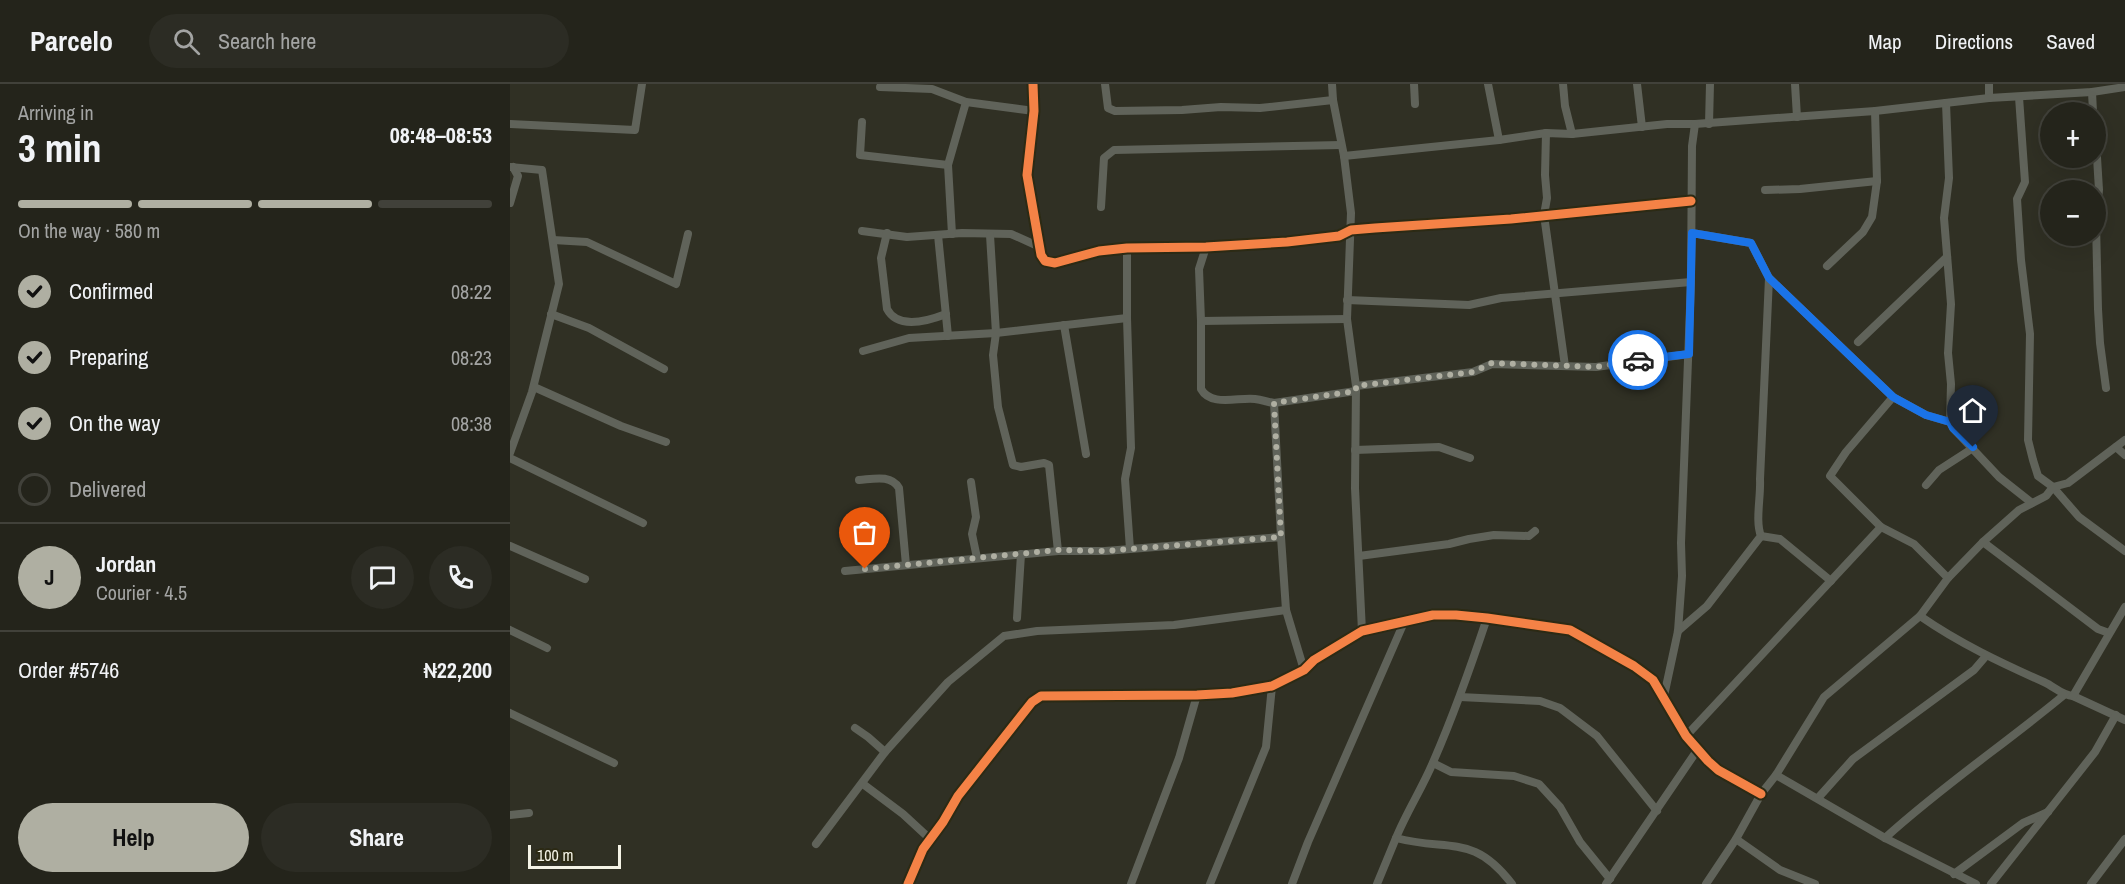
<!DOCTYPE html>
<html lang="en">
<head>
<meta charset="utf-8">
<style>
  body { margin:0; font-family:"Archivo Narrow",sans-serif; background:#2c2c24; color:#f1f3f6; height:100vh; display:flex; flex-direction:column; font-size:22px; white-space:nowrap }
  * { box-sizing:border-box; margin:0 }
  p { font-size:20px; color:#a3a4a3 }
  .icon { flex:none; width:33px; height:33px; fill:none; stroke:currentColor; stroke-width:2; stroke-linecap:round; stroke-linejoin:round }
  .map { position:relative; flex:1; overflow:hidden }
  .side { display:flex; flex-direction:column; background:#24241b; width:510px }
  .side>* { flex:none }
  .tools { position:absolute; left:1530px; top:18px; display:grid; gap:12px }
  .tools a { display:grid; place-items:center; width:66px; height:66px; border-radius:50%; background:#24241b; box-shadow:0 6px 24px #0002,0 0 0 2px #41413a; font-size:30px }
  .scale { position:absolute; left:18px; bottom:15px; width:93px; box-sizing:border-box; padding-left:6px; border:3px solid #f4f3e6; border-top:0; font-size:16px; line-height:21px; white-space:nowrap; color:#f4f3e6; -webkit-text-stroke:4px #2c2a14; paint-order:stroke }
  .pin { position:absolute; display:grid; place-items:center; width:51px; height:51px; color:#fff; margin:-62px -26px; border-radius:50% 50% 50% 0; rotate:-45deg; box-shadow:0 0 6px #0007 }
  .pin .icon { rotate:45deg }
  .courier { position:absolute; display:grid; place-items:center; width:60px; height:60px; margin:-30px; border:4px solid #1a73e8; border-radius:50%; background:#fff; color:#222; box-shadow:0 2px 8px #0007 }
  .summary em { font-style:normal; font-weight:800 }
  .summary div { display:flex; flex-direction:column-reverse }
  .summary { display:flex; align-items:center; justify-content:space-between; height:102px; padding:0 18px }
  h1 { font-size:39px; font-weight:800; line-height:45px }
  .bar { display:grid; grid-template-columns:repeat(4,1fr); gap:9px 6px; align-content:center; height:72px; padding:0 18px }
  .bar i { height:8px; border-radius:4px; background:#41413a }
  .bar .on { background:#afafa2 }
  .bar p { grid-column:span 4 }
  .line { display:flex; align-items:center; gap:15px; padding:0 18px; border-top:2px solid #41413a }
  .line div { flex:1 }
  .round { display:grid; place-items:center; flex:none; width:63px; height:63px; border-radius:32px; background:#2c2c24 }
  ol { padding:0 18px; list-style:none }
  li { display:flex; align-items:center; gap:18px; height:66px }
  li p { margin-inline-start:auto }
  li .icon { padding:6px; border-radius:50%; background:#afafa2; color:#111; stroke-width:4 }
  li:last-child { color:#a3a4a3 }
  li i { width:33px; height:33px; border:3px solid #41413a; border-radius:50% }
  .action { display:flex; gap:12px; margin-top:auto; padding:12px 18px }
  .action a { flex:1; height:69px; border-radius:36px; background:#afafa2; color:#111; font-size:24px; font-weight:800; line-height:69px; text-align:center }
  .action a+a { background:#2c2c24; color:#f1f3f6 }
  header { display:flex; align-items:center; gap:36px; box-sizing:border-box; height:84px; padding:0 30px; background:#24241b; border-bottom:2px solid #41413a }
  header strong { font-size:28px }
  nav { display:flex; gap:33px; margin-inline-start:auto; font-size:21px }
  .search { width:420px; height:54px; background:#2c2c24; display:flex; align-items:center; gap:15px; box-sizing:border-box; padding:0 21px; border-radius:33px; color:#a3a4a3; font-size:22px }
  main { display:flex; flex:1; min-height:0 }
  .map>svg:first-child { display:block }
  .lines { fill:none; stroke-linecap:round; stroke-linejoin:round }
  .minor { stroke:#60635a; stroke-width:8 }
  .cycleway-casing { stroke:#2c2a14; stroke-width:13 }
  .cycleway { stroke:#f48246; stroke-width:9 }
  .done { stroke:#afafa2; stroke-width:6; stroke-dasharray:0 10.8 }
  .route { stroke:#1a73e8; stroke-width:8 }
</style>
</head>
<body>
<header>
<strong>Parcelo</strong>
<div class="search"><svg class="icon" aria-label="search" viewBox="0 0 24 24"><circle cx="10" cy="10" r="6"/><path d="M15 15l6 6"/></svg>Search here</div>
<nav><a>Map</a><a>Directions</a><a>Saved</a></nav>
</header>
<main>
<section class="side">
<div class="summary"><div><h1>3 min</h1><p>Arriving in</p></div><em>08:48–08:53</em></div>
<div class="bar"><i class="on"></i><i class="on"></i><i class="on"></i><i></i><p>On the way · 580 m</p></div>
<ol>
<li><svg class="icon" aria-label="check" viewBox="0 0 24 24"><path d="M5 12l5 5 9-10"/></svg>Confirmed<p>08:22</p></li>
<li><svg class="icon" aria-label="check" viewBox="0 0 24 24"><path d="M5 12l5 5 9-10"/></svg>Preparing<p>08:23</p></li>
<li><svg class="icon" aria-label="check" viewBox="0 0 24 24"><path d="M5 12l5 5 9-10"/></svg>On the way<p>08:38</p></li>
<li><i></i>Delivered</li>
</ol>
<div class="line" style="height:108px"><b class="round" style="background:#afafa2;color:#111">J</b><div><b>Jordan</b><p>Courier · 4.5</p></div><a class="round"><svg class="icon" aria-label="chat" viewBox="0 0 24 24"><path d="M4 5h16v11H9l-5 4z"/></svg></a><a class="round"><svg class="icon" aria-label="phone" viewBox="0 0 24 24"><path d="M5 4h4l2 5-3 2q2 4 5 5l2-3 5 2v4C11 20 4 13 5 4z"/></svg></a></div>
<div class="line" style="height:78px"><div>Order #5746</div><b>₦22,200</b></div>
<div class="action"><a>Help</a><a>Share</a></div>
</section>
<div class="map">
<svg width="1615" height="800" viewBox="0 0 1615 800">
  <rect width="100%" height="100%" fill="#303024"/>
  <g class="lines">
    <!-- minor -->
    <g class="minor">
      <polyline points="523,0 524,27 517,91 531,171 535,177 545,179 589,167 617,164 696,163 777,158 829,152 841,146 865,144 1001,135 1181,117"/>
      <polyline points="595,0 598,24 605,27 672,26 711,23 750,24 823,16"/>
      <polyline points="822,0 823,16 834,72 841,129 837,235 846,302 845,404 852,547"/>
      <polyline points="904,0 905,20"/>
      <polyline points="978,0 989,56"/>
      <polyline points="1053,0 1055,22 1062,50"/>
      <polyline points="1127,0 1132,43"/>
      <polyline points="1285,0 1287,33"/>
      <polyline points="370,3 422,5 456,18 524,27"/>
      <polyline points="1582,8 1583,28"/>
      <polyline points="1509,13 1515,98 1507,115 1511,176 1520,250 1518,356 1523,376 1528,392 1543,403 1569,433 1615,467"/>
      <polyline points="1479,14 1479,0"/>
      <polyline points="1436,19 1439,94 1434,134 1441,220 1438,269 1441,300 1440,338 1443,344 1489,393 1522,419"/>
      <polyline points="352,38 350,71 438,81"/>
      <polyline points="0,40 125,46 132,0"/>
      <polyline points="1199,40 1200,0"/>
      <polyline points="1036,49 1035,91 1037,114 1034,131 1055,282"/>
      <polyline points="1586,57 1589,106 1586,139 1588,225 1590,259 1596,304"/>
      <polyline points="834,72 989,56 1036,49 1062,50 1157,40 1185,40 1365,27 1479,14 1582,8 1615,3"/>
      <polyline points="0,83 32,86 49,200 22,308 0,369"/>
      <polyline points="1255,106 1290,105 1367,97"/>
      <polyline points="0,119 8,92 3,83"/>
      <polyline points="591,123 594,74 604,66 831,61"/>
      <polyline points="352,147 397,153 452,149 501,150 530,163"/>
      <path d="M377 149 371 174 377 225C388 246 418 237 436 230"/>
      <polyline points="442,150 438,81 456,18"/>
      <polyline points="428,151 438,252"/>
      <polyline points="480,151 486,249 483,271 488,323 503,381 511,383 534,379 539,381 548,467"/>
      <polyline points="43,156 77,158 166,200 178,150"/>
      <path d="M696 163 689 185 691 237V305C701 323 728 313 745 315 752 316 758 318 764 319L771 453"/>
      <polyline points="617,164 617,234 621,364 615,395 620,465"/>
      <polyline points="1317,182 1353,148 1362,133 1367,97 1365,27"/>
      <polyline points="1259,194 1383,313"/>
      <polyline points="837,216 959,221 991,214 1181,198"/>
      <polyline points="41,230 79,244 154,285"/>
      <polyline points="691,237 837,235"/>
      <polyline points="554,241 576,370"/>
      <polyline points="1348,258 1437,173"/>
      <polyline points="353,267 399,254 486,249 617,234"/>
      <polyline points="846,302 963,288 982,280 1086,283 1179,270"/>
      <polyline points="24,303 111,342 156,358"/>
      <polyline points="764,319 846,307"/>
      <polyline points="1606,363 1615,371"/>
      <polyline points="845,366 929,363 960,374"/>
      <polyline points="0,374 133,439"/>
      <path d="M349 396C363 395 381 390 389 404L396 481"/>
      <polyline points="461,398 466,433 462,450 467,474"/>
      <polyline points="1416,401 1429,386 1463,364"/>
      <polyline points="1251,452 1270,455 1321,497"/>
      <polyline points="1473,458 1588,545 1599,549"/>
      <polyline points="0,462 75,495"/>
      <polyline points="849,472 939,460 959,455 984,451 1019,452 1025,447"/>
      <polyline points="335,487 548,467 595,467 771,453 776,526 794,586"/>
      <polyline points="1438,494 1404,460 1371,443 1320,392 1336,368 1383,313 1416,331 1440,338"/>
      <path d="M1410 532C1449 559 1491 579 1534 598 1545 603 1551 611 1563 612L1615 636"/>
      <polyline points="507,534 511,470"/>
      <path d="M977 534C961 582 944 630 924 676 913 703 897 727 886 754 939 768 963 749 1002 800"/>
      <polyline points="0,546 37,564"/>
      <path d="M1168 547 1197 522 1251 452C1245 437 1251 413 1250 395L1259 194 1241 159 1182 149"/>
      <polyline points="1154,612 1168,547 1172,492 1171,459 1181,198 1182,62 1185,40"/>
      <polyline points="1563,612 1615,523"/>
      <polyline points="950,613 1030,617 1050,624 1087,652 1147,727"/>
      <polyline points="0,629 104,679"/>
      <polyline points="345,644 358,653 375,668"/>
      <polyline points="1176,652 1371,443"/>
      <polyline points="923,679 941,688 1004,692 1029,700 1050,723 1070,758 1100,795"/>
      <polyline points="1266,691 1375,754 1466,800"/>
      <polyline points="353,700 393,730 419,754"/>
      <polyline points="1308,714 1343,675 1464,586 1476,572"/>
      <polyline points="0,731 19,729"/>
      <path d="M1375 754C1432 702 1495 660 1554 611"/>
      <polyline points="1226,755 1270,786 1305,800"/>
      <polyline points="306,760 375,668 438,598 494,552 527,547 664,541 776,526"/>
      <polyline points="1444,790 1513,739 1538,728"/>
      <polyline points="398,800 413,765 433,738 448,712 522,618 531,612 687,611 722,609 762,602 794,586 804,576 852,547 923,531 946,531 977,534 1060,546 1124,582 1143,596 1176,652 1198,677 1208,686 1251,710"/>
      <polyline points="621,800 669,674 687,611"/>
      <polyline points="700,800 756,663 762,602"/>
      <polyline points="782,800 798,758 895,536"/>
      <polyline points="867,800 886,754"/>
      <polyline points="1096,800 1188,665"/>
      <polyline points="1196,800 1226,755 1251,710 1266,691 1314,613 1410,532 1438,494 1473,458 1509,426 1536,412 1543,403 1558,399 1615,356"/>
      <polyline points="1481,800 1585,668 1606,631"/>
      <polyline points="1581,800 1615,755"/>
    </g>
    <!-- cycleway casing -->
    <g class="cycleway-casing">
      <g id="cycleway">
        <polyline points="523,0 524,27 517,91 531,171 535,177 545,179 589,167 617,164 696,163 777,158 829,152 841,146 865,144 1001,135 1181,117"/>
        <polyline points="398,800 413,765 433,738 448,712 522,618 531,612 687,611 722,609 762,602 794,586 804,576 852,547 923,531 946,531 977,534 1060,546 1124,582 1143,596 1176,652 1198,677 1208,686 1251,710"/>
      </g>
    </g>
    <!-- cycleway -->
    <use href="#cycleway" class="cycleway"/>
  </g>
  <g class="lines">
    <!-- done -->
    <polyline class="done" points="355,485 548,466 595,467 771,453 764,319 846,307 846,302 963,288 982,279 1086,283 1128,276"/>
    <!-- route -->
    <polyline class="route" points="1128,276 1179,270 1182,149 1241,159 1259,194 1383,313 1416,331 1440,338 1443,344 1463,363"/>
  </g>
</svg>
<div class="tools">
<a>+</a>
<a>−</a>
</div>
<div class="scale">100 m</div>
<div class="pin" style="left:355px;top:485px;background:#ea580c"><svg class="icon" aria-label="bag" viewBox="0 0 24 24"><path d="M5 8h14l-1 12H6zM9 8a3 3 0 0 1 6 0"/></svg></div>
<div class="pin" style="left:1463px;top:363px;background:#1f2937"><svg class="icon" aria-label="home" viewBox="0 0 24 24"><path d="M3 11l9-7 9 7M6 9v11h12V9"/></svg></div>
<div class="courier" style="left:1128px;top:276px"><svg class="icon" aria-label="car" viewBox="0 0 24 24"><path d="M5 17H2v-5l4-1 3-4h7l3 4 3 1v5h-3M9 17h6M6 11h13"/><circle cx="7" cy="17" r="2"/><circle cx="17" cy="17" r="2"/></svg></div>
</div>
</main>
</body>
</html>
